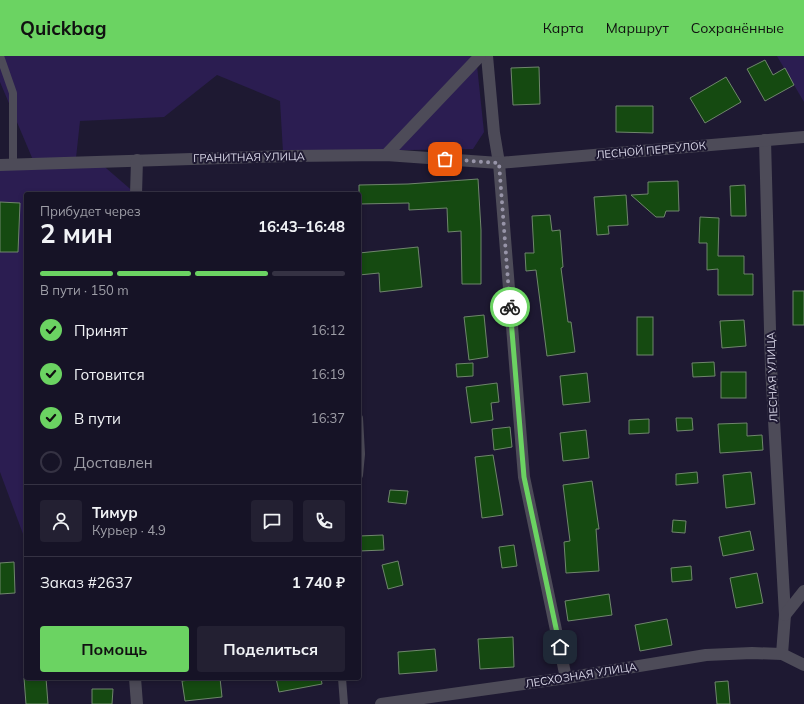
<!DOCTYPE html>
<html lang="ru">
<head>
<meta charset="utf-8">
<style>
  body { margin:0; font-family:Mulish,sans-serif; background:#232032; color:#f1f3f6; height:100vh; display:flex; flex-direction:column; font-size:15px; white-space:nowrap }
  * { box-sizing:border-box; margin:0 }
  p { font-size:13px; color:#9e9ea7 }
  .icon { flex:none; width:22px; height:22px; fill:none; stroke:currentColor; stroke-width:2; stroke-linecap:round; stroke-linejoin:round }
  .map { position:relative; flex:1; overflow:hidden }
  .drawer { position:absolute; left:24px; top:136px; width:337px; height:488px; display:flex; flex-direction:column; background:#161326; border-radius:4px; box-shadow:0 2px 6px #0003,0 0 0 1px #353243 }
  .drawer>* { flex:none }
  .pin { position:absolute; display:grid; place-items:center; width:34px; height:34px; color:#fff; margin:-17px; border-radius:8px; box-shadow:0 2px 6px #0006 }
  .courier { position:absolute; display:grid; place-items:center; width:40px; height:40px; margin:-20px; border:3px solid #6bd362; border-radius:50%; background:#fff; color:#222; box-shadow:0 1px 5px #0007 }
  .overview em { font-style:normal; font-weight:700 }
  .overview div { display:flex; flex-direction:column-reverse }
  .overview { display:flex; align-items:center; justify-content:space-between; height:68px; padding:0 16px }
  h1 { font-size:26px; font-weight:700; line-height:30px }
  .bar { display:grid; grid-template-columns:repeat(4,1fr); gap:6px 4px; align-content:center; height:48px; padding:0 16px }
  .bar i { height:5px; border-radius:3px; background:#353243 }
  .bar .current { background:#6bd362 }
  .bar p { grid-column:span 4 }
  .line { display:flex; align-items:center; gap:10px; padding:0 16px; border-top:1px solid #353243 }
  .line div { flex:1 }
  .round { display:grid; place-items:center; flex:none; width:42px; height:42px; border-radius:4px; background:#232032 }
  ol { padding:0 16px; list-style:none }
  li { display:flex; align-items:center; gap:12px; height:44px }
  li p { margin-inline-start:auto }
  li .icon { padding:4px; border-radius:50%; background:#6bd362; color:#111; stroke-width:4 }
  li:last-child { color:#9e9ea7 }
  li i { width:22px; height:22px; border:2px solid #353243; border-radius:50% }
  .cta { display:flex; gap:8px; margin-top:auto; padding:8px 16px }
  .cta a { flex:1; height:46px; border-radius:4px; background:#6bd362; color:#111; font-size:16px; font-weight:700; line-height:46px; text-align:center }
  .cta a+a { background:#232032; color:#f1f3f6 }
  header { display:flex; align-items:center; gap:24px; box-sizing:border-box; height:56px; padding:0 20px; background:#6bd362; color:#111 }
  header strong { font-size:19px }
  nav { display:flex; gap:22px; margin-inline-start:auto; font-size:14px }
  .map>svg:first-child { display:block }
  .green { fill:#2b1d51 }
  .building { fill:#154a11; stroke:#6f866c }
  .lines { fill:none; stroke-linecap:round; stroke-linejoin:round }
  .service { stroke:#4d4b58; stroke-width:8 }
  .minor { stroke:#4d4b58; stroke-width:12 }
  .done { stroke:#9794a8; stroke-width:4; stroke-dasharray:0 7.2 }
  .route { stroke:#6bd362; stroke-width:5 }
  .labels { text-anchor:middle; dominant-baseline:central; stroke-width:4; stroke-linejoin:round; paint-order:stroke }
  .street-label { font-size:11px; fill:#d8d6e7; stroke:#1e1932 }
</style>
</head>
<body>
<header>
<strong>Quickbag</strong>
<nav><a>Карта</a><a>Маршрут</a><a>Сохранённые</a></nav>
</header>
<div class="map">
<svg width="804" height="648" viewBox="0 0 804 648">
  <rect width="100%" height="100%" fill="#1e1932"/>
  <!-- green -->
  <g class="green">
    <polygon points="0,0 476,0 484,76 473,93 283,96 280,45 217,19 164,61 80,65 76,102 33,104 0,26"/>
    <polygon points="777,0 804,0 804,46"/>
    <polygon points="99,106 136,138 26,138 26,486 0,416 0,109"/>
  </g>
  <!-- building -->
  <g class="building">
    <polygon points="765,4 773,19 785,12 794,29 765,45 747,13"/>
    <polygon points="539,11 540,48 513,49 511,12"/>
    <polygon points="726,21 741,46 705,67 690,42"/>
    <polygon points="616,50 653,50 653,77 616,76"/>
    <polygon points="478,123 481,174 481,228 462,228 461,175 448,176 447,152 409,154 409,147 359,148 359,129 408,128"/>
    <polygon points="678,125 679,155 666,155 664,161 656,161 631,139 648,138 648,126"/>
    <polygon points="745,129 746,160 731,160 730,130"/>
    <polygon points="626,139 628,169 608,170 609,178 597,179 594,141"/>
    <polygon points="0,146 20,147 18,196 0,196"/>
    <polygon points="550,159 552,175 560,174 563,211 561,212 568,266 571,266 575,296 547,300 536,214 526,215 525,197 534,197 532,160"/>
    <polygon points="700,161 719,162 718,200 744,200 744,218 753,218 753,239 718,239 718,213 707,214 707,187 699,187"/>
    <polygon points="418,191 422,231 380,236 379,217 359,219 359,197"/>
    <rect x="793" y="235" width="11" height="34"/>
    <polygon points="484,259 488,301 469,304 464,261"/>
    <rect x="637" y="261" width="16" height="38"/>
    <polygon points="744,264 746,290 722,292 720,265"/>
    <polygon points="714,306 715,320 693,321 692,307"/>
    <polygon points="473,307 473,320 457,321 456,308"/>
    <rect x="721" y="316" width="25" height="26"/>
    <polygon points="587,317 590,346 563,349 560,320"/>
    <polygon points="497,327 499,346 491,347 493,364 471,367 466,331"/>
    <polygon points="676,362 692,362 693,374 677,375"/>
    <polygon points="649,363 649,377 629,378 629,364"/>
    <polygon points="747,367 747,380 762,379 763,394 720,397 718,368"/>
    <polygon points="510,371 512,391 494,394 492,373"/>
    <polygon points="586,374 589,402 563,405 560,377"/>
    <polygon points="493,399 503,459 482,462 475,401"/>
    <polygon points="697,416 698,427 676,429 676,418"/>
    <polygon points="751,416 755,448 726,452 723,419"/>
    <polygon points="592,425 599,473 596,473 599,515 566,517 564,486 570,485 563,429"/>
    <polygon points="390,434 408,435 406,448 388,446"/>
    <polygon points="673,464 686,465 685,477 672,476"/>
    <polygon points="750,475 754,494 723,500 719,481"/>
    <polygon points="383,479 384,494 359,495 359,480"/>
    <polygon points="514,489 517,510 502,512 499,491"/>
    <polygon points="398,505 403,529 388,533 382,509"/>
    <polygon points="14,506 15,537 0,538 0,507"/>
    <polygon points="691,510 692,524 672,526 671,512"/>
    <polygon points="757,517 763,547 736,552 730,522"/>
    <polygon points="609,538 612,559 568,565 565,545"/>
    <polygon points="667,563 672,589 640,595 635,569"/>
    <polygon points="513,581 514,611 480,613 478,583"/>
    <polygon points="435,593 437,615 399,618 398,596"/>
    <polygon points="24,622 46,622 48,648 26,648"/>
    <polygon points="205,622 220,622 222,641 185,645 182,625"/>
    <polygon points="276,622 321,622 322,628 279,636"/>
    <polygon points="728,625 730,648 717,648 715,626"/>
    <polygon points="92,633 113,633 112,648 92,648"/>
  </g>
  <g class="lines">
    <!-- service -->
    <g class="service">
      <polyline points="0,0 13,37 13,108"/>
      <polyline points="359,362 361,398 359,419"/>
      <polyline points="342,622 344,648"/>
    </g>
    <!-- minor -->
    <g class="minor">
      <polyline points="487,0 494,77 499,107 524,421 566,622"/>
      <polyline points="765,84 771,311 785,559 782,598"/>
      <polyline points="386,99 480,0"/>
      <polyline points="0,109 289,100 386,99 499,107 804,81"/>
      <polyline points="136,138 137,104"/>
      <polyline points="785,559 804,535"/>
      <polyline points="135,622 137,648"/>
      <polyline points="381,648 566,622 706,599 752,597 782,598 804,609"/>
    </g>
  </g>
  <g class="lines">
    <!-- done -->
    <polyline class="done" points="445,103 499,107 510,251"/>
    <!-- route -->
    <polyline class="route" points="510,251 524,421 560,591"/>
  </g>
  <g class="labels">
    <!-- street labels -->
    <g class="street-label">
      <text transform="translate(651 94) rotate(-5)">ЛЕСНОЙ ПЕРЕУЛОК</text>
      <text transform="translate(249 101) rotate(-1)">ГРАНИТНАЯ УЛИЦА</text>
      <text transform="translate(772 321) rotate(-92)">ЛЕСНАЯ УЛИЦА</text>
      <text transform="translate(581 619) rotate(-9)">ЛЕСХОЗНАЯ УЛИЦА</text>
    </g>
  </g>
</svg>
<div class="pin" style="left:445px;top:103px;background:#ea580c"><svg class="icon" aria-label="bag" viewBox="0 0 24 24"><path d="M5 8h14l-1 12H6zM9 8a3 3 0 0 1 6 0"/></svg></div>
<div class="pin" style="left:560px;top:591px;background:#1f2937"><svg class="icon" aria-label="home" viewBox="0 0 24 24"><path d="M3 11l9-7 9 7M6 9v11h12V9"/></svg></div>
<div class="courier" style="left:510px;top:251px"><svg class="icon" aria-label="bike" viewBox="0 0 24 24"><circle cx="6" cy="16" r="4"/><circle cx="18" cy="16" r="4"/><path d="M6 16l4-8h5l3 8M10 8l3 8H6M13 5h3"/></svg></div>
<section class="drawer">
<div class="overview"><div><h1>2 мин</h1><p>Прибудет через</p></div><em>16:43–16:48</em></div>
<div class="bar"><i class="current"></i><i class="current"></i><i class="current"></i><i></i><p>В пути · 150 m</p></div>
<ol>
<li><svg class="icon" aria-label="check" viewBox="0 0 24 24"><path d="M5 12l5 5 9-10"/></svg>Принят<p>16:12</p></li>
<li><svg class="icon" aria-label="check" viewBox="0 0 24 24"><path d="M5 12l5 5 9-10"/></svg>Готовится<p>16:19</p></li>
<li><svg class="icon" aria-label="check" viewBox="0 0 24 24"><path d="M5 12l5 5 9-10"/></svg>В пути<p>16:37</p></li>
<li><i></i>Доставлен</li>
</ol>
<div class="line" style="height:72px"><a class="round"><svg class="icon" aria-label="person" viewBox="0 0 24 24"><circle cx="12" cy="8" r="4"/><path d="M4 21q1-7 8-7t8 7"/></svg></a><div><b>Тимур</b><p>Курьер · 4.9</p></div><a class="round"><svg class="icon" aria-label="chat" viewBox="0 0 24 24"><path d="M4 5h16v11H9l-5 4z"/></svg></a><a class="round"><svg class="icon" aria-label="phone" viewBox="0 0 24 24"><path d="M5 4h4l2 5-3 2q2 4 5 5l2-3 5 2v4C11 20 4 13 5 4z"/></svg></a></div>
<div class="line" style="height:52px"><div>Заказ #2637</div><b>1 740 ₽</b></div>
<div class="cta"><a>Помощь</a><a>Поделиться</a></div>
</section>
</div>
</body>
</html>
